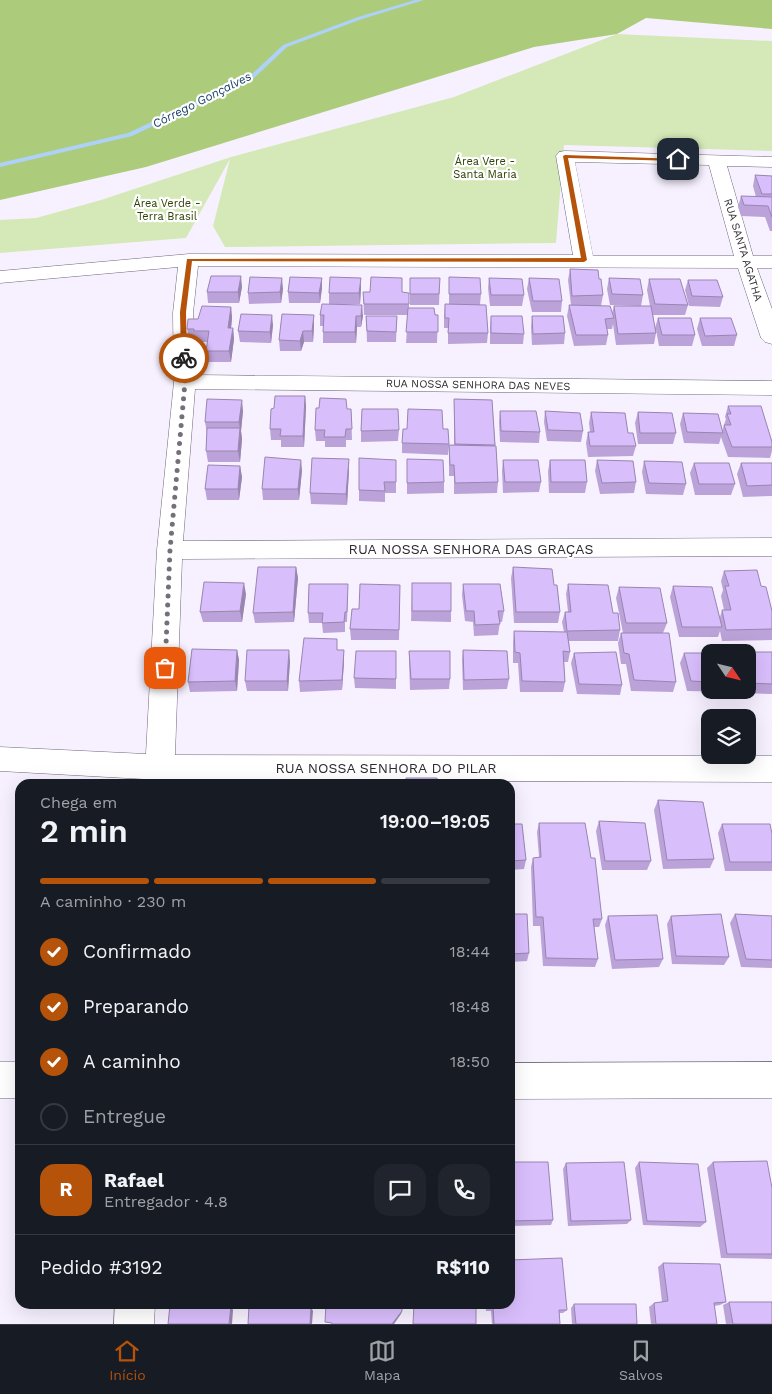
<!DOCTYPE html>
<html lang="pt">
<head>
<meta charset="utf-8">
<style>
  body { margin:0; font-family:"Work Sans",sans-serif; background:#20242c; color:#f1f3f6; height:100vh; display:flex; flex-direction:column; font-size:19px; white-space:nowrap }
  * { box-sizing:border-box; margin:0 }
  p { font-size:16px; color:#9ea1a6 }
  .icon { flex:none; width:28px; height:28px; fill:none; stroke:currentColor; stroke-width:2; stroke-linecap:round; stroke-linejoin:round }
  .map { position:relative; flex:1; overflow:hidden }
  .sheet { position:absolute; left:15px; top:779px; width:500px; height:530px; display:flex; flex-direction:column; background:#171b24; border-radius:15px; box-shadow:0 5px 20px #0002 }
  .sheet>* { flex:none }
  .needle { width:32px; rotate:125deg }
  .fabs { position:absolute; left:701px; top:644px; display:grid; gap:10px }
  .fabs a { display:grid; place-items:center; width:55px; height:55px; border-radius:10px; background:#171b24; box-shadow:0 5px 20px #0002; font-size:25px }
  .pin { position:absolute; display:grid; place-items:center; width:42px; height:42px; color:#fff; margin:-21px; border-radius:10px; box-shadow:0 2px 8px #0006 }
  .courier { position:absolute; display:grid; place-items:center; width:50px; height:50px; margin:-25px; border:4px solid #b45309; border-radius:50%; background:#fff; color:#222; box-shadow:0 1px 6px #0007 }
  .head em { font-style:normal; font-weight:600 }
  .head div { display:flex; flex-direction:column-reverse }
  .head { display:flex; align-items:center; justify-content:space-between; height:85px; padding:0 25px }
  h1 { font-size:32px; font-weight:600; line-height:38px }
  .bar { display:grid; grid-template-columns:repeat(4,1fr); gap:8px 5px; align-content:center; height:60px; padding:0 25px }
  .bar i { height:6px; border-radius:4px; background:#363941 }
  .bar .current { background:#b45309 }
  .bar p { grid-column:span 4 }
  .line { display:flex; align-items:center; gap:12px; padding:0 25px; border-top:1px solid #363941 }
  .line div { flex:1 }
  .round { display:grid; place-items:center; flex:none; width:52px; height:52px; border-radius:15px; background:#20242c }
  ol { padding:0 25px; list-style:none }
  li { display:flex; align-items:center; gap:15px; height:55px }
  li p { margin-inline-start:auto }
  li .icon { padding:5px; border-radius:50%; background:#b45309; color:#fff; stroke-width:4 }
  li:last-child { color:#9ea1a6 }
  li i { width:28px; height:28px; border:2px solid #363941; border-radius:50% }
  .menu { display:flex; justify-content:space-around; align-items:center; height:70px; border-top:1px solid #363941; background:#171b24; font-size:14px; color:#9ea1a6 }
  .menu a { display:grid; justify-items:center; gap:2px }
  .menu .current { color:#b45309 }
  .map>svg:first-child { display:block }
  .green { fill:#d5e9b8 }
  .forest { fill:#adcc7b }
  .lines { fill:none; stroke-linecap:round; stroke-linejoin:round }
  .stream { fill:#aed1f9; fill-rule:evenodd }
  .minor-casing { stroke:#6f677b; stroke-width:1 }
  .minor { fill:#fff; fill-rule:evenodd }
  .wall { fill:#bba3d9 }
  .shaded-wall { fill:#9885b0 }
  .building { fill:#d9befc; stroke:#9885b0 }
  .route { fill:#b45309 }
  .done { stroke:#74707a; stroke-width:5; stroke-dasharray:0 9 }
  .labels { text-anchor:middle; dominant-baseline:central; stroke-width:4.5; stroke-linejoin:round; paint-order:stroke }
  .far-park-label { font-size:11px; fill:#2f4104; stroke:#fff }
  .far-street-label { font-size:11px; fill:#2e2a32; stroke:#fff }
  .far-water-label { font-size:12px; font-style:italic; fill:#153d66; stroke:#fff }
  .street-label { font-size:14px; fill:#2e2a32; stroke:#fff }
</style>
</head>
<body>
<div class="map">
<svg width="772" height="1324" viewBox="0 0 772 1324">
  <rect width="100%" height="100%" fill="#f7f1ff"/>
  <!-- green -->
  <polygon class="green" points="617,34 772,41 772,151 564,145 556,243 225,247 213,226 230,159 186,238 0,253 0,220 36,218 101,200 231,157 454,97"/>
  <!-- forest -->
  <polygon class="forest" points="0,0 772,0 772,29 646,18 617,34 534,47 146,167 0,200"/>
  <g class="lines">
    <!-- stream -->
    <polygon class="stream" points="415,0 424,0 362,19 287,47 254,78 132,136 0,167 0,163 128,133 250,76 283,45 358,17"/>
    <!-- minor casing -->
    <g class="minor-casing">
      <g id="minor">
        <path d="M565 151 772 157V167L727 166 753 256H772V268H757L772 309V344L765 342 761 338 738 268 198 266 193 313 196 375 772 381V395L195 389 183 541 772 538V556L182 559 175 755 772 756V782L174 780V784H144V779L0 771V747L146 754 157 550 174 382 173 313 178 267 0 283V271L189 254 573 255 556 156 559 152ZM575 162 709 165 734 256H593Z"/>
        <rect x="0" y="1062" width="20" height="36"/>
        <polygon points="772,1062 772,1098 510,1099 510,1063"/>
        <polygon points="115,1304 155,1304 154,1324 114,1324"/>
      </g>
    </g>
    <!-- minor -->
    <use href="#minor" class="minor"/>
  </g>
  <!-- wall -->
  <g class="wall">
    <polygon points="755,175 772,176 772,231 770,231 765,217 741,216 738,207 741,196 756,197 753,186"/>
    <polygon points="570,269 599,279 603,295 601,306 612,313 614,306 650,306 647,290 649,279 688,305 685,315 653,315 655,328 658,318 695,335 692,346 659,346 656,330 656,333 654,344 616,345 613,324 612,329 607,329 608,335 606,345 574,346 567,316 569,305 571,305 568,280"/>
    <polygon points="449,277 481,294 480,305 488,333 487,343 448,344 448,328 444,328 444,315 445,304 449,304"/>
    <polygon points="322,278 322,288 320,303 289,303 288,292"/>
    <polygon points="410,278 440,278 439,305 410,305"/>
    <polygon points="489,278 524,295 522,306 490,306 488,288"/>
    <polygon points="529,278 562,301 561,312 532,312 527,289"/>
    <polygon points="609,278 643,295 641,306 610,305 607,289"/>
    <polygon points="688,280 723,297 720,307 689,306 685,290"/>
    <polygon points="242,287 239,303 208,303 207,292"/>
    <polygon points="361,288 360,304 329,304 329,293"/>
    <polygon points="283,289 281,303 249,304 248,293"/>
    <polygon points="363,292 409,293 409,308 438,315 437,343 406,343 408,315 364,315"/>
    <polygon points="231,307 232,318 231,328 233,328 234,339 231,362 208,362 206,351 208,342 196,342 195,340 189,340 187,329 198,319"/>
    <polygon points="320,315 363,316 361,327 357,327 356,343 323,343 323,326 320,326"/>
    <polygon points="366,316 397,316 396,342 367,342"/>
    <polygon points="491,316 524,334 523,344 490,344 490,327"/>
    <polygon points="532,316 565,333 564,344 532,345 531,327"/>
    <polygon points="700,318 737,335 734,346 702,346 697,329"/>
    <polygon points="273,325 271,343 240,342 238,331"/>
    <polygon points="314,326 313,342 304,342 301,351 280,351 279,340"/>
    <polygon points="305,396 306,407 304,447 281,447 281,440 271,440 270,429 274,408"/>
    <polygon points="454,399 492,400 498,482 497,493 454,494 454,476 449,476 449,445 454,445"/>
    <polygon points="728,406 772,442 772,451 770,458 728,457 721,437 719,444 684,443 680,424 683,413 722,431 726,419 725,417"/>
    <polygon points="347,409 351,409 352,440 346,440 346,447 325,447 325,441 316,441 315,430"/>
    <polygon points="243,411 241,431 242,439 240,462 208,462 206,451 207,433 205,422"/>
    <polygon points="500,411 540,432 539,443 500,442 499,422"/>
    <polygon points="545,411 583,431 581,442 547,441 544,422"/>
    <polygon points="591,412 628,433 636,446 633,456 588,457 586,443 588,432 590,432 589,423"/>
    <polygon points="638,412 676,433 673,444 638,444 635,423"/>
    <polygon points="443,429 449,444 448,455 402,453 402,443"/>
    <polygon points="399,430 398,441 361,442 361,431"/>
    <polygon points="407,459 444,482 444,493 407,494"/>
    <polygon points="396,460 396,493 385,493 385,502 359,501 359,490"/>
    <polygon points="503,460 541,482 539,492 503,493 502,471"/>
    <polygon points="550,460 587,482 585,493 549,493 548,471"/>
    <polygon points="597,460 636,482 634,493 600,494 595,471"/>
    <polygon points="644,461 686,484 683,495 646,494 642,472"/>
    <polygon points="694,463 735,484 731,495 695,495 690,473"/>
    <polygon points="741,463 772,463 772,496 743,497 737,474"/>
    <polygon points="240,466 242,477 239,500 207,500 205,489"/>
    <polygon points="302,470 299,500 263,500 262,489"/>
    <polygon points="349,470 347,505 311,504 310,493"/>
    <polygon points="296,567 298,578 294,622 255,623 253,613"/>
    <polygon points="513,567 554,585 560,612 558,623 514,623 511,578"/>
    <polygon points="724,571 761,586 772,611 772,640 722,641 720,631 718,637 679,637 670,597 673,586 720,617 722,610 724,610 721,596 723,590 721,581"/>
    <polygon points="412,583 451,611 451,622 411,621"/>
    <polygon points="463,584 504,611 502,622 500,622 498,635 474,636 473,622 465,621 462,595"/>
    <polygon points="568,584 613,613 620,630 618,641 569,641 570,652 568,662 564,662 565,682 563,692 520,692 518,663 513,663 513,642 514,631 564,632 562,622 565,612 568,612 566,594"/>
    <polygon points="400,585 399,640 351,640 350,629 359,609"/>
    <polygon points="619,587 667,623 663,633 676,682 673,692 631,691 626,664 621,664 618,643 621,633 623,633 616,598"/>
    <polygon points="246,594 242,622 203,622 200,612"/>
    <polygon points="348,595 347,622 345,622 345,632 323,633 322,623 309,623 308,613"/>
    <polygon points="237,650 239,660 237,691 190,692 188,682"/>
    <polygon points="344,650 344,661 342,690 300,692 299,681"/>
    <polygon points="463,650 509,679 507,689 463,690 462,660"/>
    <polygon points="396,651 396,689 355,688 354,678"/>
    <polygon points="409,651 450,679 449,689 410,690 409,661"/>
    <polygon points="737,652 772,652 772,694 741,693 740,690 748,690 748,652"/>
    <polygon points="574,653 622,685 620,695 577,694 571,663"/>
    <polygon points="684,653 710,653 710,690 730,690 729,692 687,691 680,663"/>
    <polygon points="290,661 288,691 247,691 245,681"/>
    <polygon points="658,800 714,859 710,868 663,869 654,810"/>
    <polygon points="599,821 651,861 647,870 602,870 596,831"/>
    <polygon points="539,823 591,858 602,919 599,927 594,927 598,959 595,967 543,966 540,926 533,926 531,867 533,858 539,857 537,832"/>
    <polygon points="510,824 526,860 524,869 510,870"/>
    <polygon points="722,824 772,834 772,871 725,871 718,833"/>
    <polygon points="510,914 529,953 527,961 510,962"/>
    <polygon points="735,914 772,916 772,968 741,967 730,923"/>
    <polygon points="608,916 663,959 659,967 612,969 605,925"/>
    <polygon points="671,916 729,957 724,965 672,964 667,924"/>
    <polygon points="510,1162 553,1220 551,1225 510,1226"/>
    <polygon points="639,1162 706,1222 700,1227 643,1225 635,1168"/>
    <polygon points="713,1162 772,1188 772,1259 721,1258 707,1168"/>
    <polygon points="566,1163 631,1220 627,1224 568,1226 563,1169"/>
    <polygon points="663,1263 726,1302 720,1305 714,1306 717,1324 651,1324 649,1307 654,1303 662,1302 658,1267"/>
    <polygon points="729,1302 772,1324 726,1324 723,1305"/>
    <polygon points="485,1304 510,1304 567,1310 563,1313 559,1313 560,1324 492,1324 491,1311 486,1311"/>
    <polygon points="574,1304 637,1324 572,1324 571,1308"/>
  </g>
  <!-- shaded-wall -->
  <g class="shaded-wall">
    <polygon points="241,276 242,287 239,303 238,292"/>
    <polygon points="282,278 283,289 281,303 280,292"/>
    <polygon points="322,278 322,288 320,303 319,293"/>
    <polygon points="361,278 361,288 360,304 359,293"/>
    <polygon points="362,305 363,316 361,327 361,316"/>
    <polygon points="231,307 232,318 230,339 228,328"/>
    <polygon points="272,315 273,325 271,343 270,332"/>
    <polygon points="314,315 314,326 313,342 312,331"/>
    <polygon points="356,316 357,327 356,343 355,332"/>
    <polygon points="233,328 234,339 231,362 229,351"/>
    <polygon points="303,331 304,342 301,351 300,341"/>
    <polygon points="305,396 306,407 304,447 303,436"/>
    <polygon points="242,400 243,411 241,431 242,439 240,462 238,451 240,430 239,422"/>
    <polygon points="349,459 349,470 347,505 346,494"/>
    <polygon points="301,460 302,470 299,500 298,489"/>
    <polygon points="240,466 242,477 239,500 238,489"/>
    <polygon points="296,567 298,578 294,622 293,612"/>
    <polygon points="244,583 246,594 242,622 240,611"/>
    <polygon points="237,650 239,660 237,691 235,681"/>
    <polygon points="289,650 290,661 288,691 287,681"/>
    <polygon points="344,650 344,661 342,690 342,680"/>
    <polygon points="231,1306 233,1310 232,1324 229,1324"/>
    <polygon points="311,1307 313,1311 312,1324 310,1324"/>
    <polygon points="402,1311 401,1314 394,1324 392,1324"/>
  </g>
  <!-- building -->
  <g class="building">
    <polygon points="755,175 772,176 772,194 762,194"/>
    <polygon points="741,196 772,197 772,217 768,206 744,205"/>
    <polygon points="570,269 598,270 599,279 601,279 603,295 572,296"/>
    <polygon points="211,276 241,276 238,292 207,292"/>
    <polygon points="250,277 282,278 280,292 248,293"/>
    <polygon points="290,277 322,278 319,293 288,292"/>
    <polygon points="330,277 361,278 359,293 329,293"/>
    <polygon points="371,277 402,278 402,292 409,293 409,304 364,304 363,292 370,292"/>
    <polygon points="449,277 480,278 481,294 449,294"/>
    <polygon points="410,278 440,278 439,294 410,294"/>
    <polygon points="489,278 522,279 524,295 491,295"/>
    <polygon points="529,278 559,279 562,301 533,301"/>
    <polygon points="609,278 640,279 643,295 612,294"/>
    <polygon points="649,279 680,279 688,305 655,304"/>
    <polygon points="688,280 717,280 723,297 692,296"/>
    <polygon points="322,304 362,305 361,316 356,316 355,332 323,332 324,315 320,315"/>
    <polygon points="445,304 486,305 488,333 448,333 449,318 445,318"/>
    <polygon points="569,305 610,306 614,318 605,319 608,335 576,335"/>
    <polygon points="202,306 231,307 228,328 233,328 229,351 206,351 209,331 194,331 194,329 187,329 188,319 198,319"/>
    <polygon points="614,306 651,306 656,333 618,334"/>
    <polygon points="408,308 434,308 435,315 438,315 438,332 406,332"/>
    <polygon points="241,314 272,315 270,332 238,331"/>
    <polygon points="282,314 314,315 312,331 303,331 300,341 279,340"/>
    <polygon points="366,316 397,316 396,332 367,331"/>
    <polygon points="491,316 522,316 524,334 491,333"/>
    <polygon points="532,316 563,316 565,333 533,334"/>
    <polygon points="658,318 691,318 695,335 662,335"/>
    <polygon points="700,318 731,318 737,335 705,336"/>
    <polygon points="275,396 305,396 303,436 280,436 281,429 270,429 271,409 274,408"/>
    <polygon points="320,398 346,399 347,409 351,409 352,429 346,429 345,437 324,437 325,430 315,430 316,408 319,408"/>
    <polygon points="207,399 242,400 239,422 205,422"/>
    <polygon points="454,399 492,400 495,445 455,444"/>
    <polygon points="728,406 761,406 772,442 772,447 732,447 724,425 731,425 727,414 731,414"/>
    <polygon points="362,409 398,409 399,430 361,431"/>
    <polygon points="408,409 442,410 443,429 448,429 449,444 402,443 403,429 407,429"/>
    <polygon points="500,411 536,411 540,432 501,431"/>
    <polygon points="545,411 580,413 583,431 548,430"/>
    <polygon points="591,412 625,413 628,433 633,433 636,446 590,446 588,432 594,432"/>
    <polygon points="638,412 672,413 676,433 640,433"/>
    <polygon points="683,413 718,414 723,433 687,432"/>
    <polygon points="207,428 240,428 238,451 206,451"/>
    <polygon points="449,445 496,446 498,482 455,483 454,465 450,465"/>
    <polygon points="265,457 301,460 298,489 262,489"/>
    <polygon points="312,458 349,459 346,494 310,493"/>
    <polygon points="359,458 396,460 396,482 384,482 385,491 359,490"/>
    <polygon points="407,459 443,460 444,482 407,483"/>
    <polygon points="503,460 538,460 541,482 505,482"/>
    <polygon points="550,460 585,460 587,482 551,482"/>
    <polygon points="597,460 633,461 636,482 602,483"/>
    <polygon points="644,461 682,462 686,484 649,483"/>
    <polygon points="694,463 729,463 735,484 699,484"/>
    <polygon points="741,463 772,463 772,485 747,486"/>
    <polygon points="208,465 240,466 238,489 205,489"/>
    <polygon points="258,567 296,567 293,612 253,613"/>
    <polygon points="513,567 552,569 554,585 557,585 560,612 516,612"/>
    <polygon points="757,570 761,586 766,587 772,611 772,629 726,630 722,610 731,610 725,586 729,586 724,571"/>
    <polygon points="204,582 244,583 240,611 200,612"/>
    <rect x="412" y="583" width="39" height="28"/>
    <polygon points="309,584 348,584 347,612 345,612 344,622 322,623 323,613 308,613"/>
    <polygon points="360,584 400,585 399,630 350,629 352,609 359,609"/>
    <polygon points="463,584 500,584 504,611 498,611 500,624 475,625 474,611 466,611"/>
    <polygon points="568,584 608,585 613,613 618,613 620,630 567,631 565,612 571,612"/>
    <polygon points="673,586 712,587 722,627 682,627"/>
    <polygon points="619,587 660,588 667,623 626,623"/>
    <polygon points="514,631 567,632 570,652 563,651 565,682 522,681 520,653 515,652"/>
    <polygon points="621,633 669,633 676,682 634,680 629,654 624,653"/>
    <polygon points="304,638 337,639 337,650 344,650 342,680 299,681"/>
    <polygon points="192,649 237,650 235,681 188,682"/>
    <polygon points="247,650 289,650 287,681 245,681"/>
    <polygon points="463,650 507,651 509,679 464,680"/>
    <polygon points="356,651 396,651 396,679 354,678"/>
    <polygon points="409,651 450,651 450,679 411,679"/>
    <polygon points="616,652 622,685 579,684 574,653"/>
    <polygon points="738,652 772,652 772,684 748,683 748,652"/>
    <polygon points="684,653 710,653 710,682 691,681"/>
    <polygon points="406,778 437,778 438,784 406,784"/>
    <polygon points="658,800 703,802 714,859 667,860"/>
    <polygon points="599,821 645,823 651,861 605,861"/>
    <polygon points="539,823 585,823 591,858 595,858 602,919 593,919 598,959 546,958 543,917 536,917 533,858 541,857"/>
    <polygon points="510,824 522,824 526,860 510,861"/>
    <polygon points="722,824 770,824 772,834 772,862 730,862"/>
    <polygon points="510,914 527,914 529,953 510,954"/>
    <polygon points="721,914 729,957 676,956 671,916"/>
    <polygon points="735,914 772,916 772,960 746,959"/>
    <polygon points="657,915 663,959 615,960 608,916"/>
    <polygon points="767,1161 772,1188 772,1254 727,1254 713,1162"/>
    <polygon points="510,1162 548,1162 553,1220 510,1221"/>
    <polygon points="624,1162 631,1220 571,1221 566,1163"/>
    <polygon points="639,1162 698,1164 706,1222 647,1221"/>
    <polygon points="562,1258 567,1310 559,1310 560,1324 494,1324 493,1307 487,1308 487,1304 510,1304 510,1260"/>
    <polygon points="663,1263 720,1264 726,1302 714,1303 717,1324 656,1324 654,1303 668,1301"/>
    <polygon points="729,1302 772,1302 772,1324 733,1324"/>
    <polygon points="326,1304 402,1304 402,1311 392,1324 332,1324 332,1323 325,1322"/>
    <polygon points="414,1304 476,1304 476,1324 413,1324"/>
    <polygon points="574,1304 636,1304 637,1324 576,1324"/>
    <polygon points="170,1305 231,1306 229,1324 168,1324"/>
    <polygon points="249,1306 311,1307 310,1324 248,1324"/>
  </g>
  <!-- route -->
  <polygon class="route" points="565,155 681,159 678,161 568,158 587,260 584,262 192,261 186,312 187,358 184,360 181,358 180,312 187,259 581,258 563,156"/>
  <g class="lines">
    <!-- done -->
    <polyline class="done" points="165,668 170,550 185,382 184,358"/>
  </g>
  <g class="labels">
    <!-- far-park labels -->
    <g class="far-park-label">
      <text x="485" y="161">Área Vere -<tspan x="485" dy="13">Santa Maria</tspan></text>
      <text x="167" y="203">Área Verde -<tspan x="167" dy="13">Terra Brasil</tspan></text>
    </g>
    <!-- far-street labels -->
    <g class="far-street-label">
      <text transform="translate(743 250) rotate(73)">RUA SANTA AGATHA</text>
      <text transform="translate(478 385) rotate(1)">RUA NOSSA SENHORA DAS NEVES</text>
    </g>
    <!-- far-water labels -->
    <g class="far-water-label">
      <text transform="translate(202 100) rotate(-27)">Córrego Gonçalves</text>
    </g>
    <!-- street labels -->
    <g class="street-label">
      <text x="471" y="549">RUA NOSSA SENHORA DAS GRAÇAS</text>
      <text x="386" y="768">RUA NOSSA SENHORA DO PILAR</text>
    </g>
  </g>
</svg>
<div class="fabs">
<a><svg class="needle" viewBox="-14 -14 28 28"><path d="M0-13l5 13h-10z" fill="#e53935"/><path d="M0 13l5-13h-10z" fill="#9ea1a6"/></svg></a>
<a><svg class="icon" aria-label="layers" viewBox="0 0 24 24"><path d="M12 4l9 5-9 5-9-5zM3 14l9 5 9-5"/></svg></a>
</div>
<div class="pin" style="left:165px;top:668px;background:#ea580c"><svg class="icon" aria-label="bag" viewBox="0 0 24 24"><path d="M5 8h14l-1 12H6zM9 8a3 3 0 0 1 6 0"/></svg></div>
<div class="pin" style="left:678px;top:159px;background:#1f2937"><svg class="icon" aria-label="home" viewBox="0 0 24 24"><path d="M3 11l9-7 9 7M6 9v11h12V9"/></svg></div>
<div class="courier" style="left:184px;top:358px"><svg class="icon" aria-label="bike" viewBox="0 0 24 24"><circle cx="6" cy="16" r="4"/><circle cx="18" cy="16" r="4"/><path d="M6 16l4-8h5l3 8M10 8l3 8H6M13 5h3"/></svg></div>
<section class="sheet">
<div class="head"><div><h1>2 min</h1><p>Chega em</p></div><em>19:00–19:05</em></div>
<div class="bar"><i class="current"></i><i class="current"></i><i class="current"></i><i></i><p>A caminho · 230 m</p></div>
<ol>
<li><svg class="icon" aria-label="check" viewBox="0 0 24 24"><path d="M5 12l5 5 9-10"/></svg>Confirmado<p>18:44</p></li>
<li><svg class="icon" aria-label="check" viewBox="0 0 24 24"><path d="M5 12l5 5 9-10"/></svg>Preparando<p>18:48</p></li>
<li><svg class="icon" aria-label="check" viewBox="0 0 24 24"><path d="M5 12l5 5 9-10"/></svg>A caminho<p>18:50</p></li>
<li><i></i>Entregue</li>
</ol>
<div class="line" style="height:90px"><b class="round" style="background:#b45309;color:#fff">R</b><div><b>Rafael</b><p>Entregador · 4.8</p></div><a class="round"><svg class="icon" aria-label="chat" viewBox="0 0 24 24"><path d="M4 5h16v11H9l-5 4z"/></svg></a><a class="round"><svg class="icon" aria-label="phone" viewBox="0 0 24 24"><path d="M5 4h4l2 5-3 2q2 4 5 5l2-3 5 2v4C11 20 4 13 5 4z"/></svg></a></div>
<div class="line" style="height:65px"><div>Pedido #3192</div><b>R$110</b></div>
</section>
</div>
<nav class="menu">
<a class="current"><svg class="icon" aria-label="home" viewBox="0 0 24 24"><path d="M3 11l9-7 9 7M6 9v11h12V9"/></svg>Início</a>
<a><svg class="icon" aria-label="map" viewBox="0 0 24 24"><path d="M3 6l6-2 6 2 6-2v14l-6 2-6-2-6 2zM9 4v14M15 6v14"/></svg>Mapa</a>
<a><svg class="icon" aria-label="saved" viewBox="0 0 24 24"><path d="M7 4h10v16l-5-4-5 4z"/></svg>Salvos</a>
</nav>
</body>
</html>
